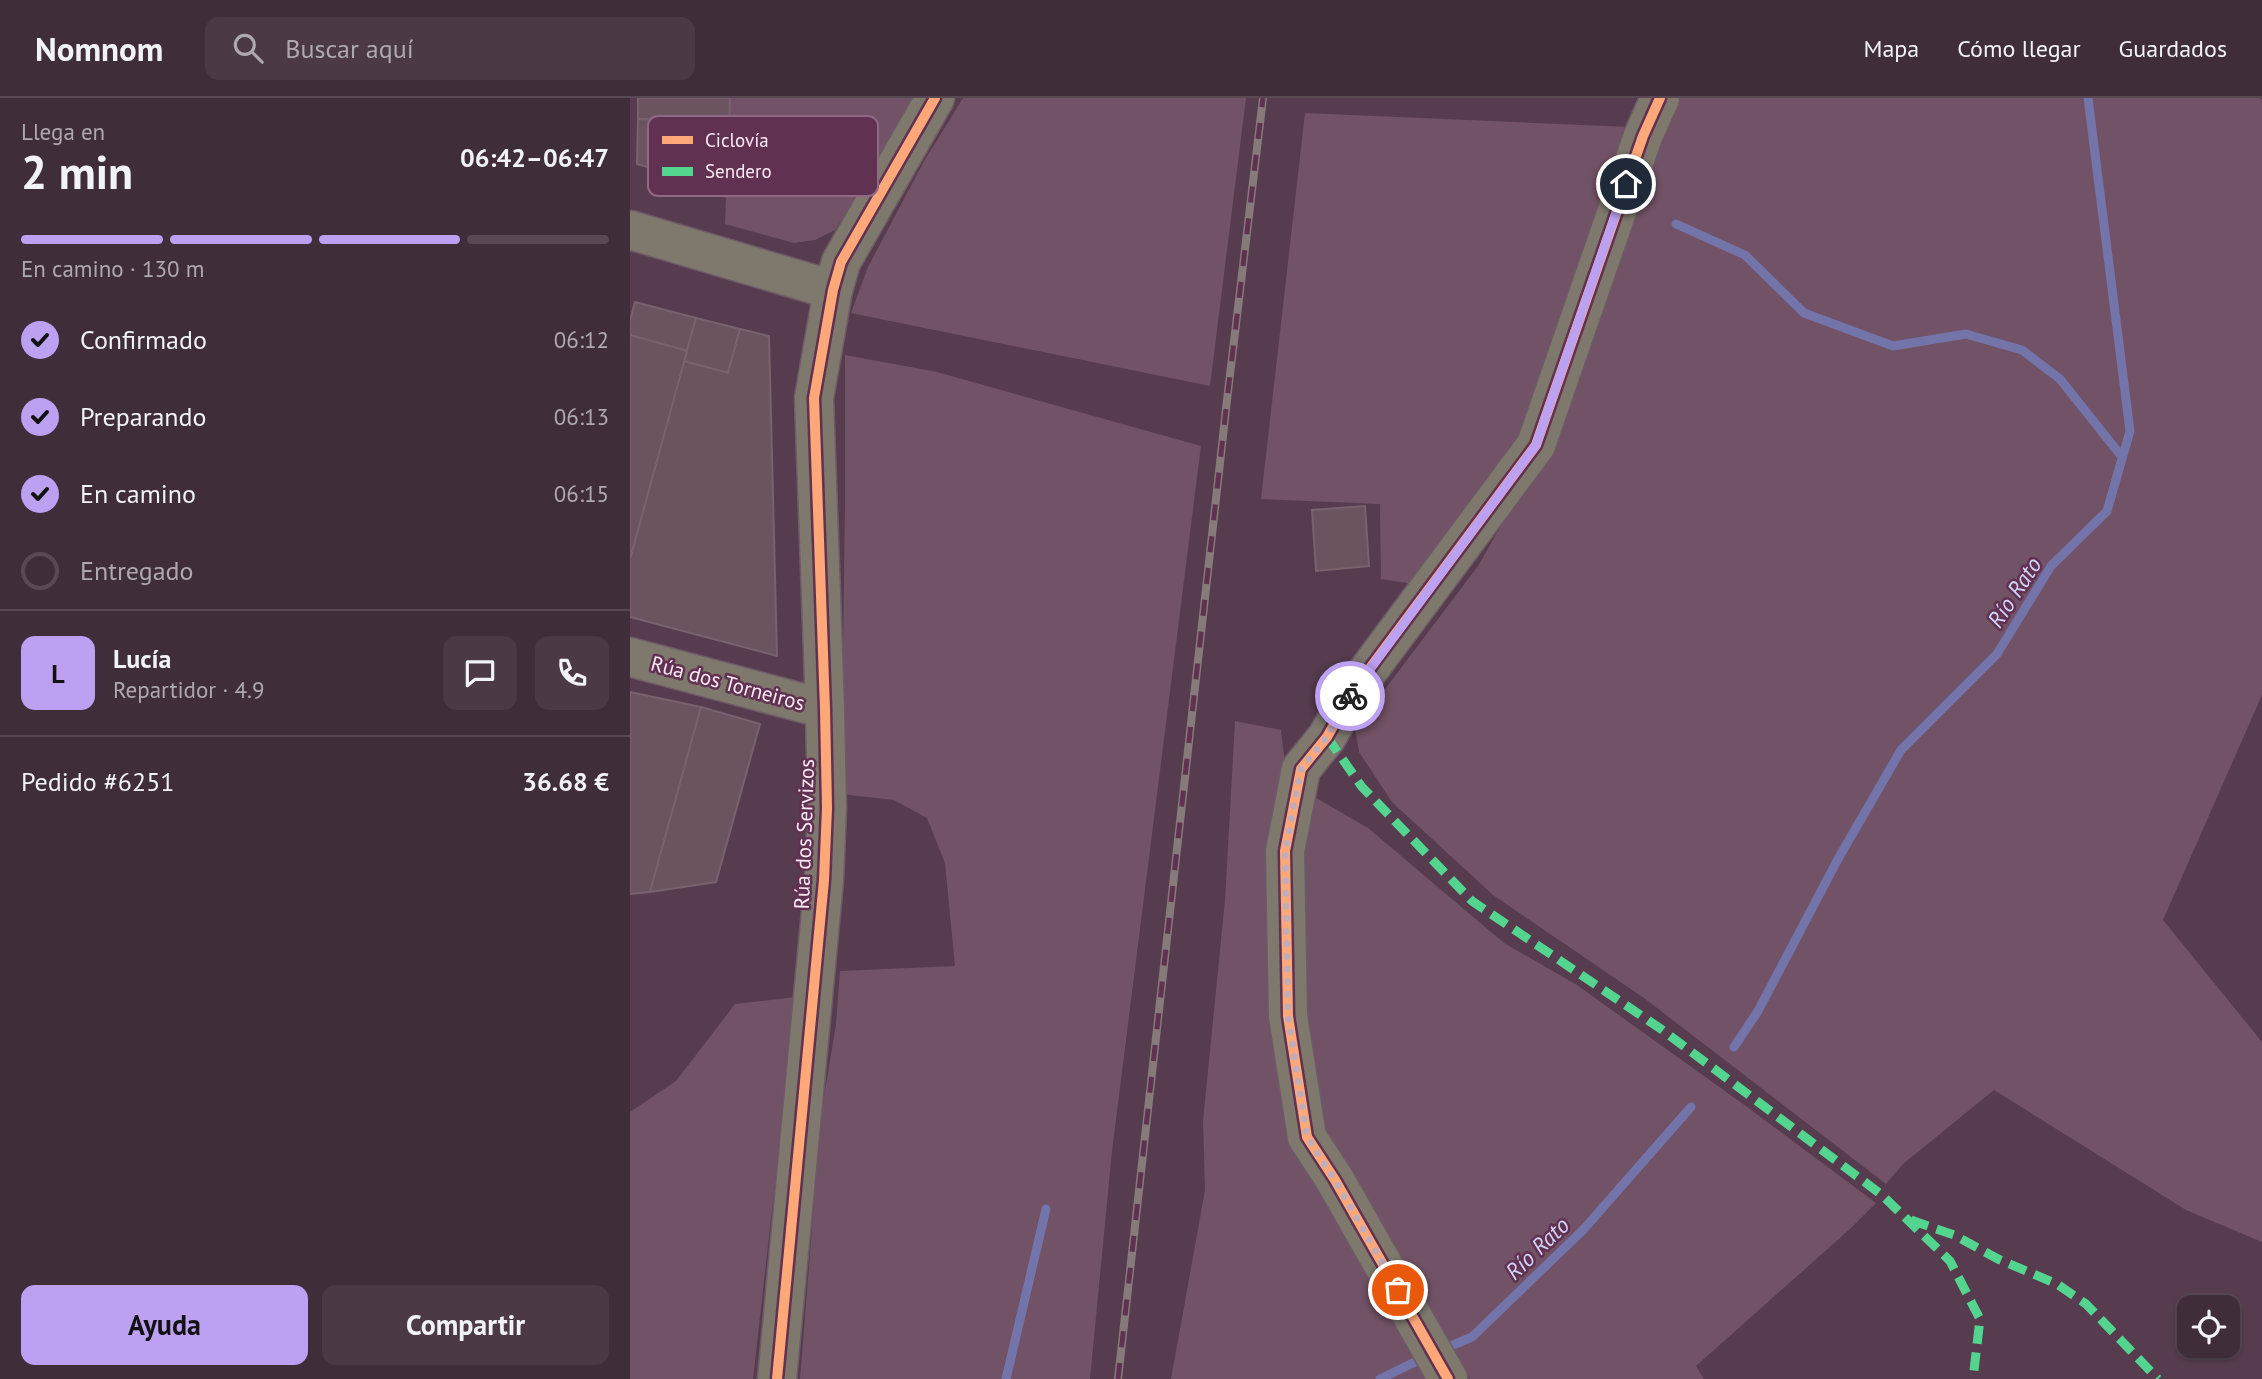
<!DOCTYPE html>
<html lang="es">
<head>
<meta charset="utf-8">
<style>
  body { margin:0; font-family:"PT Sans",sans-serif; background:#4b3945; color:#f1f3f6; height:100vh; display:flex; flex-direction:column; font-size:26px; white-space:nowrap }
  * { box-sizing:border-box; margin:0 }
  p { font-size:23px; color:#aea8af }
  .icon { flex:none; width:38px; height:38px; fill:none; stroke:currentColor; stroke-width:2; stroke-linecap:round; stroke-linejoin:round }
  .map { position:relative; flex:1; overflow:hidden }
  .side { display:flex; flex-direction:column; background:#402d3a; width:630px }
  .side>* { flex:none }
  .buttons { position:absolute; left:1547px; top:1197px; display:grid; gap:14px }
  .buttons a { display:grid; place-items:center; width:63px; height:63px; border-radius:14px; background:#402d3a; box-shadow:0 2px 5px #0004,0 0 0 2px #594954; font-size:35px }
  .pin { position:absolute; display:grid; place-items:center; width:60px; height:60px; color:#fff; margin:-30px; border:4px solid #fff; border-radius:50%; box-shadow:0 2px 7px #0007 }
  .courier { position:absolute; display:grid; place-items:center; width:70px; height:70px; margin:-35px; border:5px solid #bca0f2; border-radius:50%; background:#fff; color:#222; box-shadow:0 2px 9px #0007 }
  .overview em { font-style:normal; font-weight:700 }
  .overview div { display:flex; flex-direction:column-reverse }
  .overview { display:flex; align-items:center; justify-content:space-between; height:119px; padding:0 21px }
  h1 { font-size:46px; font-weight:700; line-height:52px }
  .bar { display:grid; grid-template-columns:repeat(4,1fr); gap:10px 7px; align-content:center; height:84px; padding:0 21px }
  .bar i { height:9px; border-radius:5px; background:#594954 }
  .bar .active { background:#bca0f2 }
  .bar p { grid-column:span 4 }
  .line { display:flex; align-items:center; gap:18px; padding:0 21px; border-top:2px solid #594954 }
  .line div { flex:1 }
  .round { display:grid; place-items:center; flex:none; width:74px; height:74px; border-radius:14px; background:#4b3945 }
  ol { padding:0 21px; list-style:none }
  li { display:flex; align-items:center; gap:21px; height:77px }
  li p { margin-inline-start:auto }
  li .icon { padding:7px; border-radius:50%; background:#bca0f2; color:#111; stroke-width:4 }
  li:last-child { color:#aea8af }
  li i { width:38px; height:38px; border:4px solid #594954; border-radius:50% }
  .primary-button { display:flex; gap:14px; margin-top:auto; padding:14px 21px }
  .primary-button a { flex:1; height:80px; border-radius:14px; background:#bca0f2; color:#111; font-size:28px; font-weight:700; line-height:80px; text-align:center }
  .primary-button a+a { background:#4b3945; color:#f1f3f6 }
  header { display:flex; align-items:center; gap:42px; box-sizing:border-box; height:98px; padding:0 35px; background:#402d3a; border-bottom:2px solid #594954 }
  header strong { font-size:33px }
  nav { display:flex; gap:38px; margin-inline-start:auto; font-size:24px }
  .search { width:490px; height:63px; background:#4b3945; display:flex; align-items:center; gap:18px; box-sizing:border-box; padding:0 24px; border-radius:14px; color:#aea8af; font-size:26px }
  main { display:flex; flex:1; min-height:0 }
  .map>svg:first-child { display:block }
  .green { fill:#725266 }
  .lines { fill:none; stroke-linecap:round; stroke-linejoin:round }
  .stream { stroke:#7374aa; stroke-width:9 }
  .building { fill:#6b5460; stroke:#79616d; stroke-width:2 }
  .minor-casing { stroke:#6e5a68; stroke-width:41 }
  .minor { stroke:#7e786d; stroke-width:38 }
  .rail-casing { stroke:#867a7a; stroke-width:8 }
  .rail { stroke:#613152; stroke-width:5; stroke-dasharray:16; stroke-linecap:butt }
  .quiet { stroke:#53d58f; stroke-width:9; stroke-dasharray:18 9; stroke-linecap:butt }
  .cycleway-casing { stroke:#613152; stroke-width:15 }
  .cycleway { stroke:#fea87a; stroke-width:10 }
  .done { stroke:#c1acba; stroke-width:7; stroke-dasharray:0 12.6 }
  .route { stroke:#bca0f2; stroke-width:9 }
  .labels { text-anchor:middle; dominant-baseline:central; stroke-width:5; stroke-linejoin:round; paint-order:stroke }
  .street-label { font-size:21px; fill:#fbe9f4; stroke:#613152 }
  .water-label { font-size:23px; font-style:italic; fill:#d0d4f6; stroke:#613152 }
  .key { fill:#613152; stroke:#8f6883; stroke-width:2 }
  .key-label { font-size:19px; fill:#fbe9f4 }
</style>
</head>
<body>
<header>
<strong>Nomnom</strong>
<div class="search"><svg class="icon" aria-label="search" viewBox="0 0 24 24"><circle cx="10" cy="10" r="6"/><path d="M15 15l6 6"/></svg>Buscar aquí</div>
<nav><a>Mapa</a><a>Cómo llegar</a><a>Guardados</a></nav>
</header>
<main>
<section class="side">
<div class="overview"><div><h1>2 min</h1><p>Llega en</p></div><em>06:42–06:47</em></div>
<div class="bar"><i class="active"></i><i class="active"></i><i class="active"></i><i></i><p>En camino · 130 m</p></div>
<ol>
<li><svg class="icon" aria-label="check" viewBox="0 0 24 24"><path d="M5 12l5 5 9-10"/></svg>Confirmado<p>06:12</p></li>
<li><svg class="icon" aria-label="check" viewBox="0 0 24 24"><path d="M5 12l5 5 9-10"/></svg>Preparando<p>06:13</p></li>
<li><svg class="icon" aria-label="check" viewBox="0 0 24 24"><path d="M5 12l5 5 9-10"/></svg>En camino<p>06:15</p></li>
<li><i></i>Entregado</li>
</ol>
<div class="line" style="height:126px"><b class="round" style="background:#bca0f2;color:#111">L</b><div><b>Lucía</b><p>Repartidor · 4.9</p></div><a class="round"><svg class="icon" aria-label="chat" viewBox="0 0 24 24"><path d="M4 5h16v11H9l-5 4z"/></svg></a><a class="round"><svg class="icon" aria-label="phone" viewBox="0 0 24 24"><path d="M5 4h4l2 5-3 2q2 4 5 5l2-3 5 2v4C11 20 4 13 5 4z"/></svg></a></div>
<div class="line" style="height:91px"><div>Pedido #6251</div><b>36.68 €</b></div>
<div class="primary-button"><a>Ayuda</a><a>Compartir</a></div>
</section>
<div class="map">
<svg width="1632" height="1281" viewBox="0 0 1632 1281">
  <rect width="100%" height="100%" fill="#563c4e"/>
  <!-- green -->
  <g class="green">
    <polygon points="100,0 290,0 205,132 185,142 164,145 95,126"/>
    <polygon points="333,0 616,0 580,288 221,215 238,169 293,65"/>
    <polygon points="1049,0 1630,0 1632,2 1632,597 1533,822 1632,944 1632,1144 1556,1112 1364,992 1273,1066 1256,1086 1014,900 863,797 762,704 729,654 725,631 848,468 920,342"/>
    <polygon points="675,15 999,29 901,331 790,487 751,481 750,406 631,401"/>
    <polygon points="215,257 307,274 571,348 482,1053 460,1281 170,1281 191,1017 206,926 210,873 325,868 315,765 297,720 264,702 211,696 215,408"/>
    <polygon points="605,623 651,632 657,683 688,1084 777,1248 797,1281 541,1281 575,1092 573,1023 595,802"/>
    <polygon points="681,697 738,730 874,845 947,887 1113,1006 1246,1105 1220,1131 1066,1268 1074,1281 840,1281 707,1056 683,1031 664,768"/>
    <polygon points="166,899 123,1281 0,1281 0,1014 46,983 105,906"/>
  </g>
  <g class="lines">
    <!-- stream -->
    <g class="stream">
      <polyline points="1046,126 1115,157 1174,215 1263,248 1336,236 1392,252 1430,281 1492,359"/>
      <polyline points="1104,949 1128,913 1208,761 1271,652 1367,556 1421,468 1477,413 1500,333 1458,0"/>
      <polyline points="811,1252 842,1239 953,1132 1061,1009"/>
      <polyline points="376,1281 416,1111"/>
      <polyline points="750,1281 795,1259"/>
    </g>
  </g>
  <!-- building -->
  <g class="building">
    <polygon points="8,0 100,0 97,91 52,79 54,23 8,21"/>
    <polygon points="8,21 54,23 52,79 7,66"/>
    <polygon points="5,204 66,220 57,253 0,237 0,223"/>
    <polygon points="66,220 110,231 98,275 54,263"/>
    <polygon points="110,231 139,238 147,558 0,519 0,461 54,263 98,275"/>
    <polygon points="0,237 57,253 0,461"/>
    <polygon points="735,408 739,468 686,473 682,412"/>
    <polygon points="0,594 71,609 20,794 0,796"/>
    <polygon points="71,609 130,626 86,784 20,794"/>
  </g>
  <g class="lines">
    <!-- minor casing -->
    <g class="minor-casing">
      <g id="minor">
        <polyline points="0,132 203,192"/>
        <polyline points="0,559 195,611"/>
        <polyline points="147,1281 194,782 197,710 195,611 184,300 203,192 211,164 305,0"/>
        <polyline points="818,1281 705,1082 677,1039 658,918 655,753 671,671 697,639 723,593 906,347 1013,38 1030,0"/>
      </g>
    </g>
    <!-- minor -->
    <use href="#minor" class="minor"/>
    <!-- rail casing -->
    <g class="rail-casing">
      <polyline id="rail" points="488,1281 597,302 633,0"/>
    </g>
    <!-- rail -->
    <use href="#rail" class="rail"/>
    <!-- quiet -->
    <g class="quiet">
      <polyline points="697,639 732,689 842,803 1031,931 1252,1097 1320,1163 1350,1221 1343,1281"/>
      <polyline points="1281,1122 1324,1137 1368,1161 1427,1186 1456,1206 1528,1281"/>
    </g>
    <!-- cycleway casing -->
    <g class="cycleway-casing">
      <g id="cycleway">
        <polyline points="147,1281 194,782 197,710 195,611 184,300 203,192 211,164 305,0"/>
        <polyline points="818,1281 705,1082 677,1039 658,918 655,753 671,671 697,639 723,593 906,347 1013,38 1030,0"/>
      </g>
    </g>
    <!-- cycleway -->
    <use href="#cycleway" class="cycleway"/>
  </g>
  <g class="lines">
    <!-- done -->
    <polyline class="done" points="720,598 697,639 671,671 655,753 658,918 677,1039 705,1082 768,1192"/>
    <!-- route -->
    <polyline class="route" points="720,598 906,347 996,86"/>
  </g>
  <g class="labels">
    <!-- street labels -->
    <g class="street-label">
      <text transform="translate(98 585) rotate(15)">Rúa dos Torneiros</text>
      <text transform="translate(174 736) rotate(-88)">Rúa dos Servizos</text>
    </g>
    <!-- water labels -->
    <g class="water-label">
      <text transform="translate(1384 494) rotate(-57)">Río Rato</text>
      <text transform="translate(907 1150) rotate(-44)">Río Rato</text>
    </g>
  </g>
  <!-- legend -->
  <rect x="18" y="18" width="230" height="80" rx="10" class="key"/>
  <rect x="32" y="38" width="31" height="8" fill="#fea87a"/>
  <rect x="32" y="69" width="31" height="9" fill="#53d58f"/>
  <g class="key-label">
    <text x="75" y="49">Ciclovía</text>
    <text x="75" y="80">Sendero</text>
  </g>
</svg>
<div class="buttons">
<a><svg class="icon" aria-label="locate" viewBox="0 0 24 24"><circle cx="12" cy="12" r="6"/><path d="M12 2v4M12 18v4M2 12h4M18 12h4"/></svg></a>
</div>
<div class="pin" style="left:768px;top:1192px;background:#ea580c"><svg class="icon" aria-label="bag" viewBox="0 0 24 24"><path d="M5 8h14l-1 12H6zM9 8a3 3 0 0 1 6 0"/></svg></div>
<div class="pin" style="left:996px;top:86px;background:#1f2937"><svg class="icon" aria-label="home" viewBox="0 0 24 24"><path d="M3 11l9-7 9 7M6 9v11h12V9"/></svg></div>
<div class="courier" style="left:720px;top:598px"><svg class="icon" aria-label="bike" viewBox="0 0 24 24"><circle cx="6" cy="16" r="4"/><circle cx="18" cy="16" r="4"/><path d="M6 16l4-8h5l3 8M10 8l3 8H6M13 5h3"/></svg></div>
</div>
</main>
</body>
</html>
